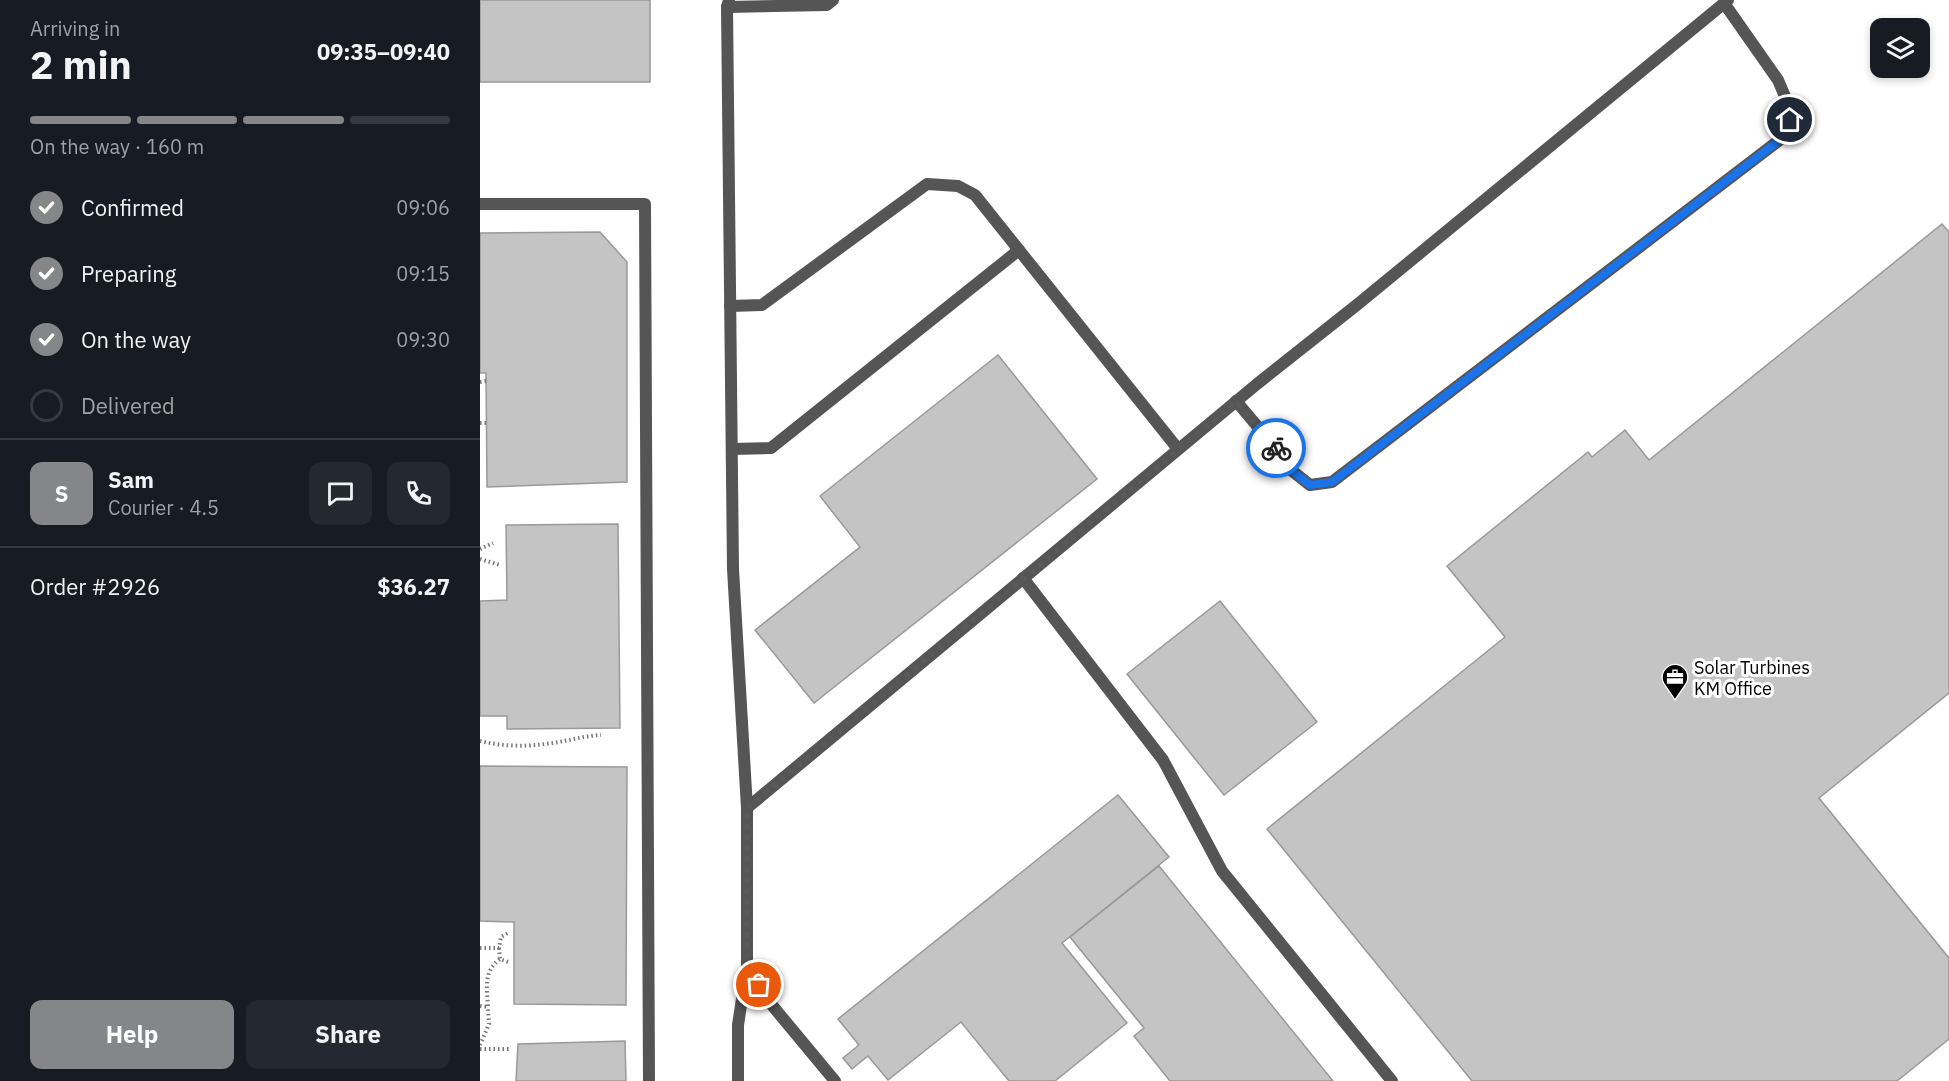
<!DOCTYPE html>
<html lang="en">
<head>
<meta charset="utf-8">
<style>
  body { margin:0; font-family:"IBM Plex Sans",sans-serif; background:#242831; color:#f1f3f6; height:100vh; display:flex; flex-direction:column; font-size:22px; white-space:nowrap }
  * { box-sizing:border-box; margin:0 }
  p { font-size:20px; color:#9ea1a6 }
  .icon { flex:none; width:33px; height:33px; fill:none; stroke:currentColor; stroke-width:2; stroke-linecap:round; stroke-linejoin:round }
  .map { position:relative; flex:1; overflow:hidden }
  .panel { display:flex; flex-direction:column; background:#171b24; width:480px }
  .panel>* { flex:none }
  .controls { position:absolute; left:1390px; top:18px; display:grid; gap:12px }
  .controls a { display:grid; place-items:center; width:60px; height:60px; border-radius:12px; background:#171b24; box-shadow:0 3px 9px #0003; font-size:30px }
  .pin { position:absolute; display:grid; place-items:center; width:51px; height:51px; color:#fff; margin:-26px; border:3px solid #fff; border-radius:50%; box-shadow:0 2px 6px #0007 }
  .courier { position:absolute; display:grid; place-items:center; width:60px; height:60px; margin:-30px; border:4px solid #1a73e8; border-radius:50%; background:#fff; color:#222; box-shadow:0 2px 8px #0007 }
  .summary em { font-style:normal; font-weight:700 }
  .summary div { display:flex; flex-direction:column-reverse }
  .summary { display:flex; align-items:center; justify-content:space-between; height:102px; padding:0 30px }
  h1 { font-size:39px; font-weight:700; line-height:45px }
  .bar { display:grid; grid-template-columns:repeat(4,1fr); gap:9px 6px; align-content:center; height:72px; padding:0 30px }
  .bar i { height:8px; border-radius:4px; background:#363941 }
  .bar .selected { background:#858687 }
  .bar p { grid-column:span 4 }
  .line { display:flex; align-items:center; gap:15px; padding:0 30px; border-top:2px solid #363941 }
  .line div { flex:1 }
  .round { display:grid; place-items:center; flex:none; width:63px; height:63px; border-radius:12px; background:#242831 }
  ol { padding:0 30px; list-style:none }
  li { display:flex; align-items:center; gap:18px; height:66px }
  li p { margin-inline-start:auto }
  li .icon { padding:6px; border-radius:50%; background:#858687; color:#fff; stroke-width:4 }
  li:last-child { color:#9ea1a6 }
  li i { width:33px; height:33px; border:3px solid #363941; border-radius:50% }
  .primary-button { display:flex; gap:12px; margin-top:auto; padding:12px 30px }
  .primary-button a { flex:1; height:69px; border-radius:12px; background:#858687; color:#fff; font-size:24px; font-weight:700; line-height:69px; text-align:center }
  .primary-button a+a { background:#242831; color:#f1f3f6 }
  main { display:flex; flex:1; min-height:0 }
  .map>svg:first-child { display:block }
  .building { fill:#c4c4c4; stroke:#999; stroke-width:1.5 }
  .lines { fill:none; stroke-linecap:round; stroke-linejoin:round }
  .path { stroke:#777; stroke-width:4; stroke-dasharray:1.5 3; stroke-linecap:butt }
  .service { stroke:#555; stroke-width:12 }
  .done { stroke:#595959; stroke-width:6; stroke-dasharray:0 10.8 }
  .route { stroke:#1a73e8; stroke-width:8 }
  .labels { text-anchor:middle; dominant-baseline:central; stroke-width:6; stroke-linejoin:round; paint-order:stroke }
  .poi-label { font-size:18px; fill:#000; stroke:#fff; text-anchor:start }
</style>
</head>
<body>
<main>
<section class="panel">
<div class="summary"><div><h1>2 min</h1><p>Arriving in</p></div><em>09:35–09:40</em></div>
<div class="bar"><i class="selected"></i><i class="selected"></i><i class="selected"></i><i></i><p>On the way · 160 m</p></div>
<ol>
<li><svg class="icon" aria-label="check" viewBox="0 0 24 24"><path d="M5 12l5 5 9-10"/></svg>Confirmed<p>09:06</p></li>
<li><svg class="icon" aria-label="check" viewBox="0 0 24 24"><path d="M5 12l5 5 9-10"/></svg>Preparing<p>09:15</p></li>
<li><svg class="icon" aria-label="check" viewBox="0 0 24 24"><path d="M5 12l5 5 9-10"/></svg>On the way<p>09:30</p></li>
<li><i></i>Delivered</li>
</ol>
<div class="line" style="height:108px"><b class="round" style="background:#858687;color:#fff">S</b><div><b>Sam</b><p>Courier · 4.5</p></div><a class="round"><svg class="icon" aria-label="chat" viewBox="0 0 24 24"><path d="M4 5h16v11H9l-5 4z"/></svg></a><a class="round"><svg class="icon" aria-label="phone" viewBox="0 0 24 24"><path d="M5 4h4l2 5-3 2q2 4 5 5l2-3 5 2v4C11 20 4 13 5 4z"/></svg></a></div>
<div class="line" style="height:78px"><div>Order #2926</div><b>$36.27</b></div>
<div class="primary-button"><a>Help</a><a>Share</a></div>
</section>
<div class="map">
<svg width="1469" height="1081" viewBox="0 0 1469 1081">
  <rect width="100%" height="100%" fill="#fff"/>
  <!-- building -->
  <g class="building">
    <rect x="0" y="0" width="170" height="82"/>
    <polygon points="1462,224 1469,232 1469,693 1339,798 1469,958 1469,1039 1417,1081 992,1081 787,829 1025,637 967,566 1108,452 1112,457 1145,430 1169,460"/>
    <polygon points="120,232 147,262 147,482 7,487 6,373 0,373 0,233"/>
    <polygon points="518,355 617,479 334,703 275,630 380,547 340,496"/>
    <polygon points="138,524 140,728 27,729 27,716 0,716 0,601 27,600 26,525"/>
    <polygon points="740,601 837,722 744,795 647,674"/>
    <polygon points="0,766 147,767 146,1005 34,1004 34,922 0,921"/>
    <polygon points="638,795 689,857 582,943 647,1023 575,1081 529,1081 481,1022 408,1080 388,1056 372,1069 363,1058 379,1045 358,1019"/>
    <polygon points="679,866 853,1081 690,1081 654,1036 664,1028 590,937"/>
    <polygon points="145,1041 146,1081 36,1081 38,1044"/>
  </g>
  <g class="lines">
    <!-- path -->
    <g class="path">
      <polyline points="0,382 6,381"/>
      <polyline points="0,423 7,423"/>
      <polyline points="0,549 13,543"/>
      <polyline points="0,559 20,565"/>
      <path d="M0 741C21 746 44 747 65 744 84 742 102 736 121 735"/>
      <polyline points="0,948 19,948 21,937 28,933"/>
      <polyline points="19,948 20,959 28,962"/>
      <path d="M0 1006 8 1007C7 987 3 972 20 959"/>
      <polyline points="0,1045 9,1024 8,1007"/>
      <polyline points="0,1049 30,1049"/>
    </g>
    <!-- service -->
    <g class="service">
      <polyline points="249,0 247,7 253,569 267,808 267,966 291,1004 355,1081"/>
      <polyline points="247,7 347,5 353,0"/>
      <polyline points="0,204 165,204 169,1081"/>
      <polyline points="250,306 282,305 447,184 478,186 495,195 698,449"/>
      <polyline points="756,401 794,446 811,470 830,485 852,482 1310,132 1310,108 1298,80 1244,3"/>
      <polyline points="252,449 291,448 539,250"/>
      <polyline points="543,578 683,760 742,871 912,1081"/>
      <polyline points="267,808 777,384 878,304 1248,0"/>
      <polyline points="258,1081 258,1025 267,966"/>
    </g>
  </g>
  <g class="lines">
    <!-- done -->
    <polyline class="done" points="279,985 267,966 267,808 756,402 796,448"/>
    <!-- route -->
    <polyline class="route" points="796,448 811,470 830,485 852,482 1310,132 1310,120"/>
  </g>
  <!-- icons -->
  <defs>
    <g id="office-pin" transform="scale(1.35)"><path d="M0 17L-7.5 6A9.5 9.5 0 1 1 7.5 6Z" fill="#000" stroke="#fff"/><path d="M-6-3h4V-5.5h4V-3h4V5H-6ZM-1-4.5V-3h2v-1.5ZM-6 0V1H6V0Z" fill="#fff"/></g>
  </defs>
  <g fill-rule="evenodd">
    <use href="#office-pin" x="1195" y="677"/>
  </g>
  <g class="labels">
    <!-- poi labels -->
    <g class="poi-label">
      <text x="1214" y="667">Solar Turbines<tspan x="1214" dy="21">KM Office</tspan></text>
    </g>
  </g>
</svg>
<div class="controls">
<a><svg class="icon" aria-label="layers" viewBox="0 0 24 24"><path d="M12 4l9 5-9 5-9-5zM3 14l9 5 9-5"/></svg></a>
</div>
<div class="pin" style="left:279px;top:985px;background:#ea580c"><svg class="icon" aria-label="bag" viewBox="0 0 24 24"><path d="M5 8h14l-1 12H6zM9 8a3 3 0 0 1 6 0"/></svg></div>
<div class="pin" style="left:1310px;top:120px;background:#1f2937"><svg class="icon" aria-label="home" viewBox="0 0 24 24"><path d="M3 11l9-7 9 7M6 9v11h12V9"/></svg></div>
<div class="courier" style="left:796px;top:448px"><svg class="icon" aria-label="bike" viewBox="0 0 24 24"><circle cx="6" cy="16" r="4"/><circle cx="18" cy="16" r="4"/><path d="M6 16l4-8h5l3 8M10 8l3 8H6M13 5h3"/></svg></div>
</div>
</main>
</body>
</html>
